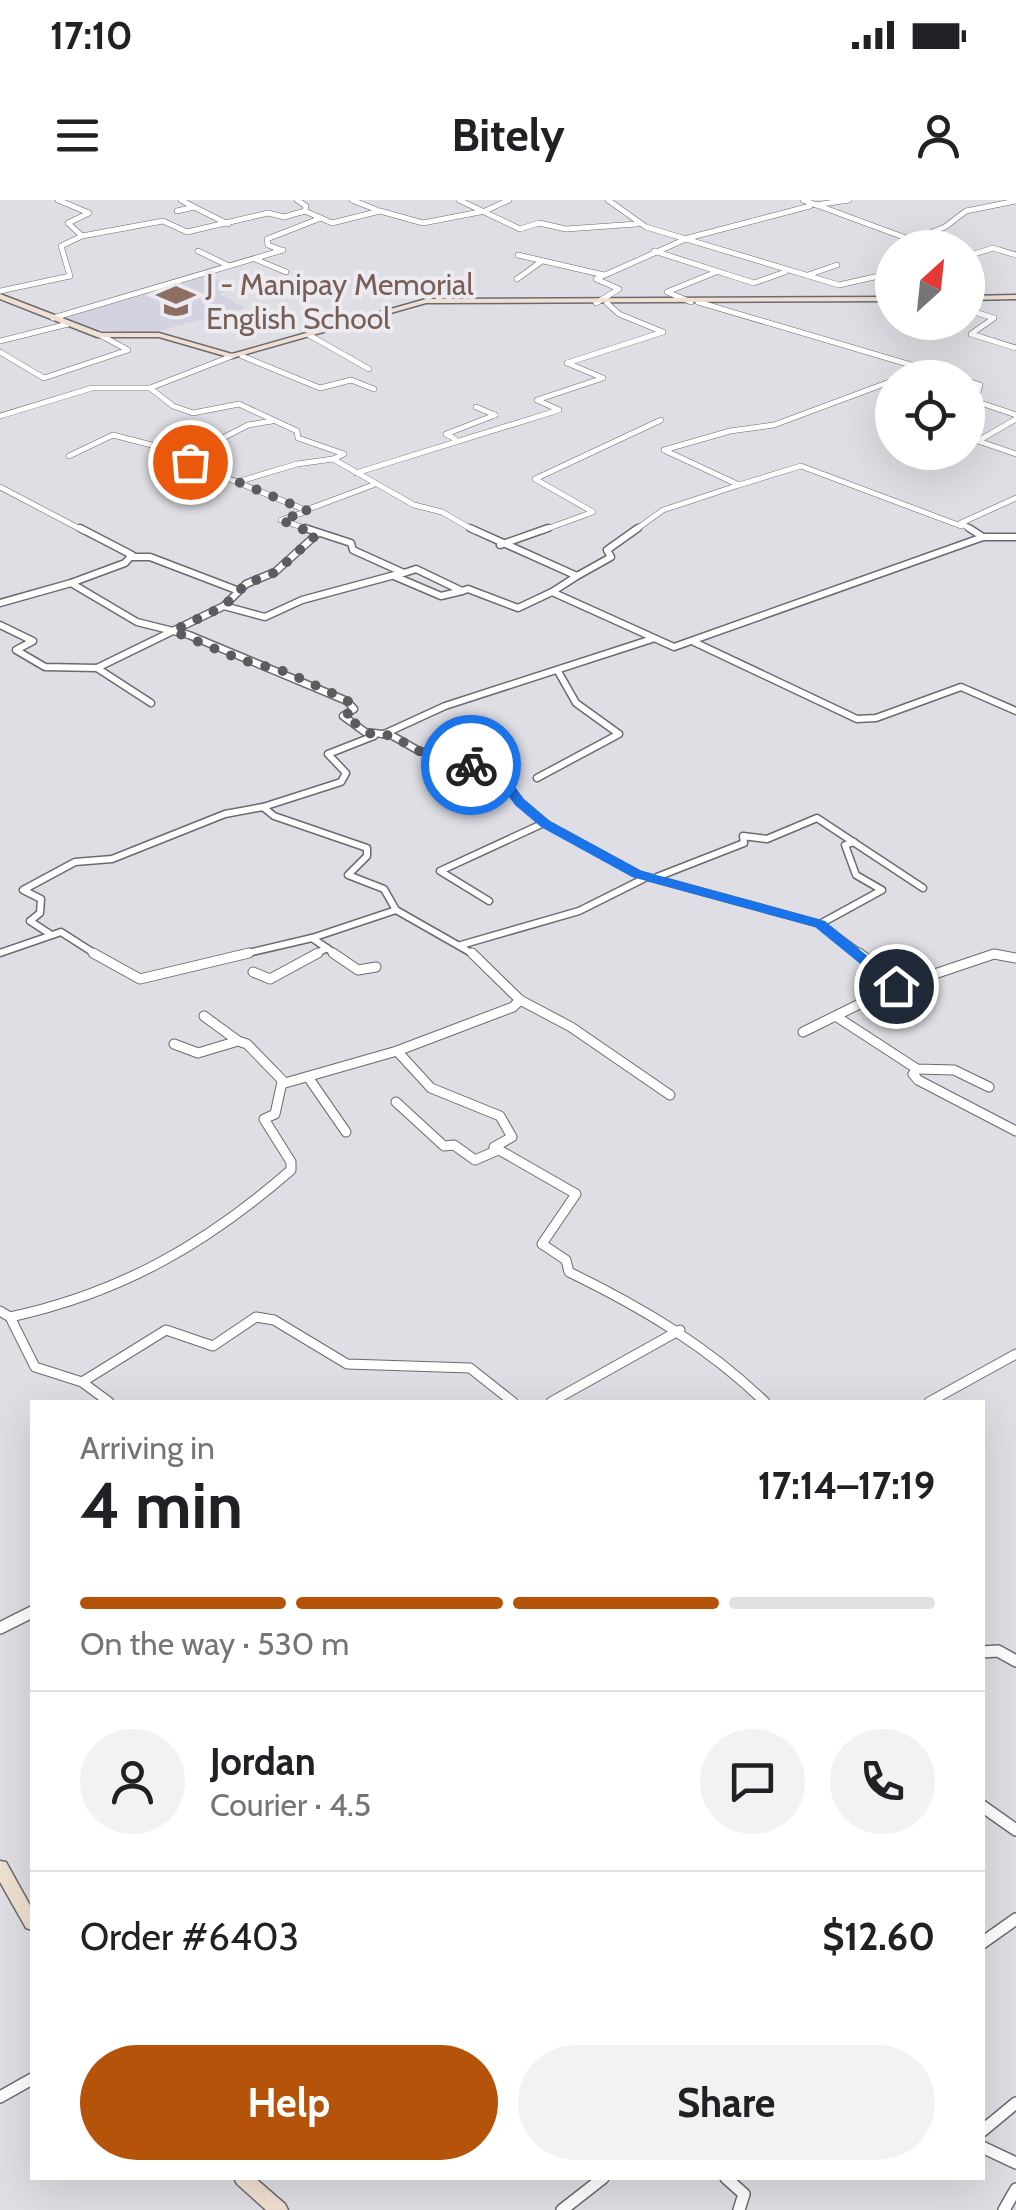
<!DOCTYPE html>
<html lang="en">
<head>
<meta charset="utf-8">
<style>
  body { margin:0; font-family:Cabin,sans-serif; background:#f2f2f2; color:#202124; height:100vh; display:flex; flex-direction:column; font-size:38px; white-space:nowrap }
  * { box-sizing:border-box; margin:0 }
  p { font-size:32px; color:#757577 }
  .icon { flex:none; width:55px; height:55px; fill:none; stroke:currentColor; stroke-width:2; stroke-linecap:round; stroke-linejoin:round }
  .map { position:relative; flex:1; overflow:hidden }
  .side { position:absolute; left:30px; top:1200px; width:955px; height:780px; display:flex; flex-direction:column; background:#fff; border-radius:0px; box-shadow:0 10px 40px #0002 }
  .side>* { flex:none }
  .needle { width:65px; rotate:27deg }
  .tools { position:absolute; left:875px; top:30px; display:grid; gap:20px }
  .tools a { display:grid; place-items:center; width:110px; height:110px; border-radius:50%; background:#fff; box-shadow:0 10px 40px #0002; font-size:50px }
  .pin { position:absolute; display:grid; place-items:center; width:85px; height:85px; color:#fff; margin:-42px; border:5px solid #fff; border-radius:50%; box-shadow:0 2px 10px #0007 }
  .courier { position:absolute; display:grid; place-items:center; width:100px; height:100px; margin:-50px; border:8px solid #1a73e8; border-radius:50%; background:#fff; color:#222; box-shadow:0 2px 12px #0007 }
  .headline em { font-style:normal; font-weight:700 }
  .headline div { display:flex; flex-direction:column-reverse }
  .headline { display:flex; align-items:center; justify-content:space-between; height:170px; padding:0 50px }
  h1 { font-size:65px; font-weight:700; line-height:75px }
  .bar { display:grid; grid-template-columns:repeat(4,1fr); gap:15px 10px; align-content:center; height:120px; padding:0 50px }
  .bar i { height:12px; border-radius:8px; background:#e0e0e0 }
  .bar .active { background:#b45309 }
  .bar p { grid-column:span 4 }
  .line { display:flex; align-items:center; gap:25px; padding:0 50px; border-top:2px solid #e0e0e0 }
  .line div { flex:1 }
  .round { display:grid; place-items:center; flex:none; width:105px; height:105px; border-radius:52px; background:#f2f2f2 }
  .action { display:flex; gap:20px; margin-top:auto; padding:20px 50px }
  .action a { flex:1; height:115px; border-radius:60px; background:#b45309; color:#fff; font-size:40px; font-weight:700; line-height:115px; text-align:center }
  .action a+a { background:#f2f2f2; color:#202124 }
  .status { display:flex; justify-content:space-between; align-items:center; height:70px; padding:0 50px; background:#fff; direction:ltr }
  .status svg { height:28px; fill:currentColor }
  header { display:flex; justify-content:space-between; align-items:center; height:130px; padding:0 50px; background:#fff; font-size:45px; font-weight:700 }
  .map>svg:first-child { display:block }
  .built { fill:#d3d2e0 }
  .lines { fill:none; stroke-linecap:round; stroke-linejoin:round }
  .street-far3-casing { stroke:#6b6a70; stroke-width:6 }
  .street-far2-casing { stroke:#6b6a70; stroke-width:9 }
  .street-far1-casing { stroke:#6b6a70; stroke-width:11 }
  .street-casing { stroke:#6b6a70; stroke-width:14 }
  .secondary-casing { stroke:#6b6a70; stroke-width:3 }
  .street-far3 { stroke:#fff; stroke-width:5 }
  .street-far2 { stroke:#fff; stroke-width:6 }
  .street-far1 { stroke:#fff; stroke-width:9 }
  .street { stroke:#fff; stroke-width:11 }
  .secondary { fill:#f0e0d1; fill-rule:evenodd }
  .route { fill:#1a73e8 }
  .done { stroke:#5c5b5f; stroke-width:10; stroke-dasharray:0 18 }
  .labels { text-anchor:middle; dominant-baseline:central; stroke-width:8; stroke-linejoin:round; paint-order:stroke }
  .far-education-label { font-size:30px; fill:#785e54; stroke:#ecebf2; text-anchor:start }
</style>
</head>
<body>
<div class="status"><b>17:10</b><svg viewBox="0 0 49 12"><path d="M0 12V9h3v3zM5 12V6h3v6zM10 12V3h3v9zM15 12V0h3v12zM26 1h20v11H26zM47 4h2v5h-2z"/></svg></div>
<header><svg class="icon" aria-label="menu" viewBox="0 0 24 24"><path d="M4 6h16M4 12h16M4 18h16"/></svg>Bitely<svg class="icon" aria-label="person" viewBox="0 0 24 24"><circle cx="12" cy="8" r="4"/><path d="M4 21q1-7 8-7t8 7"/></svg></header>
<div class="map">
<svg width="1016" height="2010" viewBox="0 0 1016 2010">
  <rect width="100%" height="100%" fill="#dfdee4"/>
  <!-- built -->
  <polygon class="built" points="209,76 233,88 219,94 245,108 151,133 98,130 63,118"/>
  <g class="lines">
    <!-- street-far3 casing -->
    <g class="street-far3-casing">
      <g id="street-far3">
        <polyline points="297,0 306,6 305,11 332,23 380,11 423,23 485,11 509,0"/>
        <polyline points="352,0 377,10"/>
        <polyline points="459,0 520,29 539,23 566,29 637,24"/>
        <polyline points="608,0 646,27 839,85 892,73"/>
        <polyline points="803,0 933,48"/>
        <polyline points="815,5 849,0"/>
        <polyline points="194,7 228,24"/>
        <polyline points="177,11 194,7 181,0"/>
        <polyline points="82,36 163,21 187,32 268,13 284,17 305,11"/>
        <polyline points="912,40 945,27 966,11 1016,1"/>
        <polyline points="281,50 268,45 267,39 321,18"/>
        <polyline points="198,51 229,66"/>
        <polyline points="654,51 754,83 785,72"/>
        <polyline points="518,55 604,75"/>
        <polyline points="968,56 993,48 1016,55"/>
        <polyline points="255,59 286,72"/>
        <polyline points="808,75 837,65"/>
        <polyline points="517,79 542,61"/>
        <polyline points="0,91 70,76 61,46 82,36 68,23 89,13 58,0"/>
        <polyline points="691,102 667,92 716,72"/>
        <polyline points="698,102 955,178"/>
        <polyline points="596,103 619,89 596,79 688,38 810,6"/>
        <polyline points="968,110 994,118 971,134 1016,148"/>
        <polyline points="53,118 283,50"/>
        <polyline points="309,135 369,169"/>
        <polyline points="0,141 68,124"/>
        <polyline points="0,152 44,178 128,150 100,135"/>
        <polyline points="232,156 150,188 173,206 193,213 239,204 297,231 298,238 344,254 333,259 414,305 442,312 475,331"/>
        <polyline points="242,156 320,188 351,180 374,189"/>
        <polyline points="901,178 921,169"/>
        <polyline points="968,181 980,185 975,201 1016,215"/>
        <polyline points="476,207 495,215"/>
        <polyline points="0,216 92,188 150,188"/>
        <polyline points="1016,219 978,241 1016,254"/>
        <polyline points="455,239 446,234 495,215"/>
        <polyline points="69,256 113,235 190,255 248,225 272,221"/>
        <polyline points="190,263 308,311 281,320 313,331"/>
        <polyline points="356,273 559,210 537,200 603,178 567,163 663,132 619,114 607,103"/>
        <polyline points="237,282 297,264 333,259"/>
        <polyline points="739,285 801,266 961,326"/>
        <polyline points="0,287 84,331"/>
        <polyline points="306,310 373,285"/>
        <polyline points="541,331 593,312 535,279 661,220"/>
        <polyline points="634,331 663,310 739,285 664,250 730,231 774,225 892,181"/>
        <polyline points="973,331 961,323 1016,298"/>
      </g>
    </g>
    <!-- street-far2 casing -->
    <g class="street-far2-casing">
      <g id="street-far2">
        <polyline points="80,328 132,355 125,363 71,383 137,422 189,435 347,501 354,509 343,516 365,532 391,535 419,551 453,558 505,581 519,602 546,624 637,674 820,724 862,755"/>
        <polyline points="305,328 351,343 353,350 404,373 416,369 462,391 468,389 518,408 552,392"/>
        <polyline points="470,328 577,376 552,392 674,447 983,337 1016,337"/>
        <polyline points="969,328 983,337"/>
        <polyline points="500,345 548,328"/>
        <polyline points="132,357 150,357 239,391"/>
        <polyline points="394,376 441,396 462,391"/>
        <polyline points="577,376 611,357 607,350 638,328"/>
        <polyline points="0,403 71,383"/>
        <polyline points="224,406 265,417 302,400 402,373"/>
        <polyline points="0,425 33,441 16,450 45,467 97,468 151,503"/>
        <polyline points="694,442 857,519 876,518 961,487 1016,511"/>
        <polyline points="97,468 224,406 246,384 275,372 316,335"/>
        <polyline points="384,534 445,506 652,439"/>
        <polyline points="374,536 328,554 346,573 341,582 263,607 274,616 367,648 367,656 348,675 384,689 396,710 475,755"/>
        <polyline points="537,578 619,534 576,503 559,473"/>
        <polyline points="657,677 744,643 743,636 767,639 817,618 923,688"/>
        <polyline points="489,701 440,671 544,623"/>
        <polyline points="820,724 882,690 856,675 845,645 854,642"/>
        <polyline points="50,734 30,721 40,713 41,699 23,690 75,662 112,659 225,614 263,607"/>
        <polyline points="312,738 337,755"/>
        <polyline points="461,745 579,711 647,677"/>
        <polyline points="0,753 61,732 97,755"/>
        <polyline points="239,755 312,738 396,710"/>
        <polyline points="313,755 327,748"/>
        <polyline points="990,755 1002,755"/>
      </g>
    </g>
    <!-- street-far1 casing -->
    <g class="street-far1-casing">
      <g id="street-far1">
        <polyline points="93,753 140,779 249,753"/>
        <polyline points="333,753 358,770 376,767"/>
        <polyline points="472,753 520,800 571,827 670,895"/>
        <polyline points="859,753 902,785 994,754 1016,758"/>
        <polyline points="253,772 270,779 318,753"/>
        <polyline points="204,816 238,841"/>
        <polyline points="837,817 917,869 954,870 989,887"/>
        <polyline points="803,832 896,786 892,781"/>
        <polyline points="174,844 198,853 238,841 247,844 285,883 397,851 513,807 520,800"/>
        <path d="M397 851 431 888 500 916 512 937 494 947 576 994 542 1044 566 1060 569 1072C641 1107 707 1146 765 1202"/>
        <polyline points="917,869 913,874 918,880 1016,931"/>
        <polyline points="308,877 346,932"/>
        <polyline points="396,902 444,946 454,945 475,960 498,950"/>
        <polyline points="0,1111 10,1117 35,1167 82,1182 109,1202"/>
        <path d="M10 1117C121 1093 206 1044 291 970V962L264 919 275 914 282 882"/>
        <polyline points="82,1182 166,1130 213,1146 256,1117 274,1120 347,1164 470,1168 513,1202"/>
        <polyline points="551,1202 680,1130"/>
        <polyline points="929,1202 1016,1154"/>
      </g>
    </g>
    <!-- street casing -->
    <g class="street-casing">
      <g id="street">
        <polyline points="0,1428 32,1412"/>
        <polyline points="982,1452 998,1451 1016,1461"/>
        <polyline points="982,1606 1016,1630"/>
        <polyline points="982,1743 1016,1719"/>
        <polyline points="0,1897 32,1879"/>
        <polyline points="982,1931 1016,1903"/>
        <polyline points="982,1947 1016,1963"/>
        <polyline points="726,1978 744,1994 739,2010"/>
        <polyline points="562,2010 603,1978"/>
        <polyline points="1004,2010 1016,1989"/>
      </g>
    </g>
    <!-- secondary casing -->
    <g class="secondary-casing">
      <g id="secondary">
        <polygon points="0,94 101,133 159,133 232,154 426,99 892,97 892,101 426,103 232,158 159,137 97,137 0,99"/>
        <polygon points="1016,95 1016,99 968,100 968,96"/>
        <polygon points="0,1661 6,1662 32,1709 32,1730 26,1728 0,1682"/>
        <polygon points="234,1978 255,1978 285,2004 288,2010 266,2010 237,1984"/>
      </g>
    </g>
    <!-- street-far3 -->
    <use href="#street-far3" class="street-far3"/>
    <!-- street-far2 -->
    <use href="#street-far2" class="street-far2"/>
    <!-- street-far1 -->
    <use href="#street-far1" class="street-far1"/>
    <!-- street -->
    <use href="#street" class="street"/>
    <!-- secondary -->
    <use href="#secondary" class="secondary"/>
  </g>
  <!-- route -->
  <polygon class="route" points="471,561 509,579 524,599 550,621 642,671 825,721 904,786 891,789 815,727 632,677 541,627 515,605 500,584 467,567"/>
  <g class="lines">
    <!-- done -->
    <polyline class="done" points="190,262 308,311 281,320 316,335 276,372 246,384 224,406 173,431 242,460 286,472 347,500 354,510 344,516 374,536 391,535 419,551 471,565"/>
  </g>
  <!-- icons -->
  <defs>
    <g id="school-bare" transform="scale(3)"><path d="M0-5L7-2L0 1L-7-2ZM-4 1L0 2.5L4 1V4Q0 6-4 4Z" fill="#8d6e63" stroke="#ecebf2" stroke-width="2.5" paint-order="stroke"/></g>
  </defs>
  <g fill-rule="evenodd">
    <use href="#school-bare" x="176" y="101"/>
  </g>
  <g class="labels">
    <!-- far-education labels -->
    <g class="far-education-label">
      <text x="206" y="84">J - Manipay Memorial<tspan x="206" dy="34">English School</tspan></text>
    </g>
  </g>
</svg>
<div class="tools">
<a><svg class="needle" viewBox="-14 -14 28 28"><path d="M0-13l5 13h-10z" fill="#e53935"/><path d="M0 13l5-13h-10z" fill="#757577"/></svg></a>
<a><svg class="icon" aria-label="locate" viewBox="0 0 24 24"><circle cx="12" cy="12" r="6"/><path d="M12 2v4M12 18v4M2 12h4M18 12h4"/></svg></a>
</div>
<div class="pin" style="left:190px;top:262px;background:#ea580c"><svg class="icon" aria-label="bag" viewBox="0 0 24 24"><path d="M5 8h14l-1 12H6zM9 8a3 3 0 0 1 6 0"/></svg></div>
<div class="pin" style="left:896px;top:786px;background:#1f2937"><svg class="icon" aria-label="home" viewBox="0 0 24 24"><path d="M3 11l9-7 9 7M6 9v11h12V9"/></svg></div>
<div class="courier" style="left:471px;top:565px"><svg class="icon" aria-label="bike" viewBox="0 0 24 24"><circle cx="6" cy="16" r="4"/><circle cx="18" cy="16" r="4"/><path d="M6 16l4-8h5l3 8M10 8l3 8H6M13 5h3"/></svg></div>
<section class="side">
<div class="headline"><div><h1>4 min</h1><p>Arriving in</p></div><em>17:14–17:19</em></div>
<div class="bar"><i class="active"></i><i class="active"></i><i class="active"></i><i></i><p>On the way · 530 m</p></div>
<div class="line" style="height:180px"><a class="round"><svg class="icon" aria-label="person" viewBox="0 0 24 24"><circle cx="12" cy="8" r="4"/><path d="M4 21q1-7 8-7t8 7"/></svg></a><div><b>Jordan</b><p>Courier · 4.5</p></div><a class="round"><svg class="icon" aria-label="chat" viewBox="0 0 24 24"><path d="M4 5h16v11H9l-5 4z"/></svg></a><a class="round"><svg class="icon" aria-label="phone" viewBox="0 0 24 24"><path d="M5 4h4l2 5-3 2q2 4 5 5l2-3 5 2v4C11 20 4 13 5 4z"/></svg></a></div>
<div class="line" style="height:130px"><div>Order #6403</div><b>$12.60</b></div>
<div class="action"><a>Help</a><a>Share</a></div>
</section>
</div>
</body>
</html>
